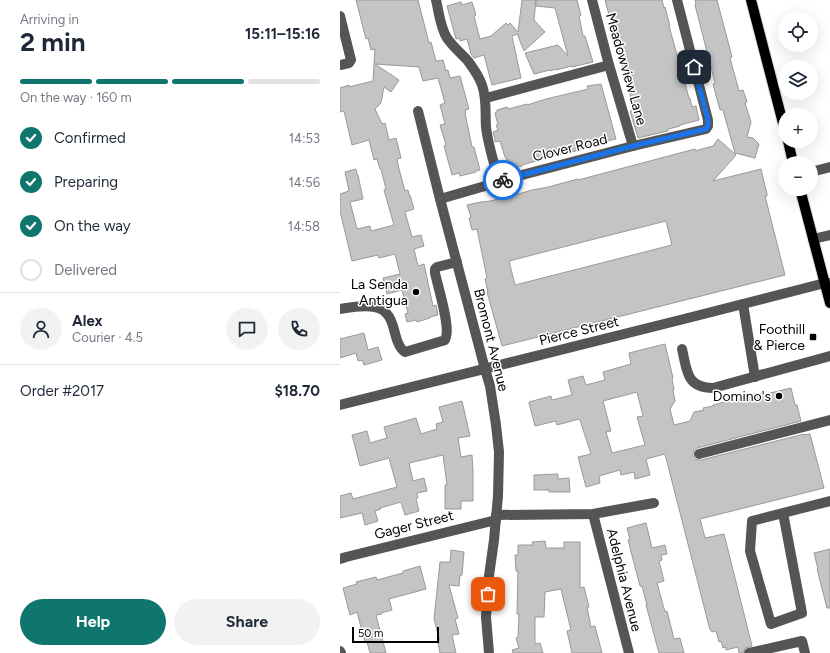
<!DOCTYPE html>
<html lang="en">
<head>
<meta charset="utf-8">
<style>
  body { margin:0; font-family:Figtree,sans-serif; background:#f2f2f3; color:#1f2937; height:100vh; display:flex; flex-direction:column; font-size:15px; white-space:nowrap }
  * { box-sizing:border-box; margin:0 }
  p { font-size:13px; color:#747a83 }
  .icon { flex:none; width:22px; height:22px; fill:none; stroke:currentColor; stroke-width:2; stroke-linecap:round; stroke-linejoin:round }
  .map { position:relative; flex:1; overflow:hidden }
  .sheet { display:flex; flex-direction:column; background:#fff; width:340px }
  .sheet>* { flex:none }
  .fabs { position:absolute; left:438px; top:12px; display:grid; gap:8px }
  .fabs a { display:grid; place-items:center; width:40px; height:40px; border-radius:50%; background:#fff; box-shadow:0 4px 16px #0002; font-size:20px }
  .scale { position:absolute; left:12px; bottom:10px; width:87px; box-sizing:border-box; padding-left:4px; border:2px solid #000; border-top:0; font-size:11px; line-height:14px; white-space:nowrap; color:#000; -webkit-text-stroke:3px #fff; paint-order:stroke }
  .pin { position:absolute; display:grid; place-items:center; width:34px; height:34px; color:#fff; margin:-17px; border-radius:8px; box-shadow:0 2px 6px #0006 }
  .courier { position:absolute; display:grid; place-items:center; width:40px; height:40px; margin:-20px; border:3px solid #1a73e8; border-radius:50%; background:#fff; color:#222; box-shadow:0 1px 5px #0007 }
  .overview em { font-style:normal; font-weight:700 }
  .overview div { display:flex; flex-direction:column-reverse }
  .overview { display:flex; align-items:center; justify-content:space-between; height:68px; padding:0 20px }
  h1 { font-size:26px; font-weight:700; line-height:30px }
  .bar { display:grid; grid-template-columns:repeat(4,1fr); gap:6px 4px; align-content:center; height:48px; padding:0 20px }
  .bar i { height:5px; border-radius:3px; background:#e0e1e3 }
  .bar .current { background:#0f766e }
  .bar p { grid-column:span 4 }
  .line { display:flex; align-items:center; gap:10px; padding:0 20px; border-top:1px solid #e0e1e3 }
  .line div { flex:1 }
  .round { display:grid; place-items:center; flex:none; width:42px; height:42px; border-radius:21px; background:#f2f2f3 }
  ol { padding:0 20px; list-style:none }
  li { display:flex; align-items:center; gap:12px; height:44px }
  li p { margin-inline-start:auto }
  li .icon { padding:4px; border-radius:50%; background:#0f766e; color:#fff; stroke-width:4 }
  li:last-child { color:#747a83 }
  li i { width:22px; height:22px; border:2px solid #e0e1e3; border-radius:50% }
  .button { display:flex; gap:8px; margin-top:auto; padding:8px 20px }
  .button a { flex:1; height:46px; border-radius:24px; background:#0f766e; color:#fff; font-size:16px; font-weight:700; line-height:46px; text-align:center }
  .button a+a { background:#f2f2f3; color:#1f2937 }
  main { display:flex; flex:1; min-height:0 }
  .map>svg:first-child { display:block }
  .building { fill:#c4c4c4; stroke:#999; fill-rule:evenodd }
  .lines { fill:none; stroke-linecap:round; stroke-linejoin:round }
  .major-casing { stroke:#dbdbdb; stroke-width:12 }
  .minor { stroke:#555; stroke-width:10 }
  .major { stroke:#000; stroke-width:10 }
  .done { stroke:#595959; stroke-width:4; stroke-dasharray:0 7.2 }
  .route { stroke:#1a73e8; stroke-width:5 }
  .poi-dot { fill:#000; stroke:#fff; stroke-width:1.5 }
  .labels { text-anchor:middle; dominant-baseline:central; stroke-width:3; stroke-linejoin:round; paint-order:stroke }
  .street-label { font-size:14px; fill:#000; stroke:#fff }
  .poi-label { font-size:14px; fill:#000; stroke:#fff; text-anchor:end }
</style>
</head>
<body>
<main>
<section class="sheet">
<div class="overview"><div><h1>2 min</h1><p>Arriving in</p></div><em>15:11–15:16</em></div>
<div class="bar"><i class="current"></i><i class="current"></i><i class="current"></i><i></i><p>On the way · 160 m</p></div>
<ol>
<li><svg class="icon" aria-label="check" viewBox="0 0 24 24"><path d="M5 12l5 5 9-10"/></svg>Confirmed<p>14:53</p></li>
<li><svg class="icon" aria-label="check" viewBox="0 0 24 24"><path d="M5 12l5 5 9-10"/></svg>Preparing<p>14:56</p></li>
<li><svg class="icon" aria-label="check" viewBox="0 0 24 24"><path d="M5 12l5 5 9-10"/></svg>On the way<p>14:58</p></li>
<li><i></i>Delivered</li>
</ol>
<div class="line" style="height:72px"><a class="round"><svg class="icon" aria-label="person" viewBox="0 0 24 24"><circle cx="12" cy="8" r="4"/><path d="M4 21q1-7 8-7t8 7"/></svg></a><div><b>Alex</b><p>Courier · 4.5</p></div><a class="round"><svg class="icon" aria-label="chat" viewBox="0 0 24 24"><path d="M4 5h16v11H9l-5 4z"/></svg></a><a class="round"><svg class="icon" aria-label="phone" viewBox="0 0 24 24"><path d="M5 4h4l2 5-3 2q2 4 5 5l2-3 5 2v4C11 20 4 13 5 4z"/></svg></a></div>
<div class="line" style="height:52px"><div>Order #2017</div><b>$18.70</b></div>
<div class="button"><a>Help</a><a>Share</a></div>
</section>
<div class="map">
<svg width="490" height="653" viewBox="0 0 490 653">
  <rect width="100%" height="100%" fill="#fff"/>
  <!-- building -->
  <g class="building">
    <polygon points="16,0 78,0 89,43 91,42 96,61 103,60 106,71 108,70 110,78 120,76 129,109 125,110 126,112 125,113 132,147 134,147 140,170 136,171 136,172 120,176 119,173 112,175 104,146 106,145 100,125 105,124 100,105 105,103 98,78 83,81 79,67 35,64 59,80 51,92 44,87 41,103 35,109 42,124 45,123 49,140 56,138 61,158 57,159 59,169 65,191 68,190 69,195 70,195 74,209 65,212 72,237 81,235 84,246 74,249 78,266 84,264 93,306 96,305 98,315 90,317 90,318 77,322 76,320 67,322 65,314 68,313 62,290 47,294 43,278 60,274 55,254 39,258 38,255 12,261 0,211 0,194 9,191 5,172 16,169 17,175 18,175 23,199 10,202 17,229 30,226 31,231 54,225 44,190 46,189 41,169 40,169 37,159 34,160 29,140 12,145 4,111 0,112 0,88 9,85 9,87 33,81 35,49 31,50 28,38 26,39"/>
    <polygon points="182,0 196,0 194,20 205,32 184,51 178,36 178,34 172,36 181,78 152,85 144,55 134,58 131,54 127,39 120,41 120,38 116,39 107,6 121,2 122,5 132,2 136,15 134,16 140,39 151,36 166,23 168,25 170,23 178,32"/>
    <polygon points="196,0 237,0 241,15 239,16 243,36 245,36 253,62 232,67 232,66 216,70 216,69 210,71 210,70 194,74 185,53 218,45 228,56 215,8 196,6"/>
    <polygon points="265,0 322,0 324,8 325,7 330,26 329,26 349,98 350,98 352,107 356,106 359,120 340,125 340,126 328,129 328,131 298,138 290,111 294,110 290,95 291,81 287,82"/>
    <polygon points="355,0 377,0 392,57 390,58 399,91 403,90 407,102 405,103 411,122 407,137 413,138 419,144 415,158 395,153 383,110 380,110 373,84 375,83 355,5 356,5"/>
    <polygon points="261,84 276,139 249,145 249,148 218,155 182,165 182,166 169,169 166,157 165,157 160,141 155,142 155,139 153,132 158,130 156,125 158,125 155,113 157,112 157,110 167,107 168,109 187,104 187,105 206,99 248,89 247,86"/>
    <path d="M378 139 396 155 373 181 421 169 427 194V196H425L445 275 162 346 147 292H148L145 279 147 278 137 229 132 230 129 218 131 217 127 205 141 202 150 201 175 195 192 190 208 187 238 179V180L355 149V151L373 146ZM326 221 332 245 175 285 169 261 227 246Z"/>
    <polygon points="24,333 28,350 38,347 42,360 24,365 22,360 18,361 16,353 0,358 0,339"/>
    <path d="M325 344 333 378 332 379 334 390H333L335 401 330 409 334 425 350 421 354 412 364 410 363 408 373 406V405L415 394V395L425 393 426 394 451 388 455 405H457L461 421 357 448 354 450 353 453V456L355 459 358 460H361L464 434V435L470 434 484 488 360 519 365 538 384 534 412 646 405 648 403 653H399L398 647 386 650V647L383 648 381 641 379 642 376 631 372 632 371 630H370L325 454 306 459 310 475 295 479 294 472 281 475 280 470 259 476 260 483 246 487 238 457 251 454 240 420 239 419 217 425 216 421 195 426 189 403V402L211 396 212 400 232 395 228 380 243 376 246 385 265 380 263 372 291 364 289 353ZM297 392 303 416 297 417 305 445 272 453 266 432 271 431 263 401Z"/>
    <polygon points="122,401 130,436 118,438 121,457 132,455 133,471 133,501 121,501 121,509 105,509 105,485 107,485 103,455 69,463 73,481 84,478 87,491 77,493 78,498 76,499 79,511 65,515 61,502 40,508 41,509 35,511 38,521 25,525 22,513 0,518 0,496 11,493 13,499 57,487 49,458 20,466 12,435 27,431 30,443 47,438 44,427 76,418 81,434 97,429 96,424 103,422 99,407"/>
    <polygon points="218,474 218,479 229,478 230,492 209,492 209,490 194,490 194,475"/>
    <polygon points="306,523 312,548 325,545 327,554 321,555 322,560 319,561 324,581 317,583 325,612 327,611 334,639 340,638 344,653 319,653 306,605 307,605 302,586 300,586 288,540 290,539 287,528"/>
    <polygon points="205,541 206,548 224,548 224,542 240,542 240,588 244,587 249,607 247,607 251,627 255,626 262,653 232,653 227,631 231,630 221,589 205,592 204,617 195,617 195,644 200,643 203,653 173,653 172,650 179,648 176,638 178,637 179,614 177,614 178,571 176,571 175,555 178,555 178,545 193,545 192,542"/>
    <polygon points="490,549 490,608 487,608 477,569 478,569 474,553"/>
    <polygon points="111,550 124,552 122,575 120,575 119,586 109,585 118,618 115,619 119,634 112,635 116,653 100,653 98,643 100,642 94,619 100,562 110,562"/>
    <polygon points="80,566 86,589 49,599 52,610 41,613 42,614 36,615 46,653 30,653 27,642 25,642 17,612 10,615 3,588 17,584 16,582 36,577 37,580 63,573 63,571"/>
  </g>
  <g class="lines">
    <!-- major casing -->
    <g class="major-casing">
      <g id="major">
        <polyline points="411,0 445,131"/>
        <polyline points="448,141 453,163"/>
        <polyline points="460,189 490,303"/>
      </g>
    </g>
    <!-- minor -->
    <g class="minor">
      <path d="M96 0C99 12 100 27 107 38 113 47 121 53 128 61 133 68 139 76 142 85 147 99 145 112 146 127 148 145 154 163 159 181"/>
      <polyline points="252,0 269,65 293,146"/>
      <polyline points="0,16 11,60 9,63 0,65"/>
      <polyline points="146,98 269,65"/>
      <polyline points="78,111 100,199 145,369 150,386 156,425 159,452 158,496 154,540 148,583 146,617 149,653"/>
      <polyline points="471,172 490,167"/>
      <polyline points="100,199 145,186 159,181 293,146 366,129 368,126 368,120 337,0"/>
      <polyline points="473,239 490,235"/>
      <polyline points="403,304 415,377"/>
      <path d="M0 309C13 307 38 302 47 314 53 320 54 332 57 340 59 345 60 349 65 352L102 341C105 340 105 341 106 337 110 325 98 287 95 273V269L97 267 117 262"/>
      <path d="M342 349C347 370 346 388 373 388L490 356"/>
      <polyline points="0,405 344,319 485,283 490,283"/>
      <polyline points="359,454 490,420"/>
      <polyline points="443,513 462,613 431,624 410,551 412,521 490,501"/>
      <polyline points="253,514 289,653"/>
      <polyline points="156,515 253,514 314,503"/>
      <polyline points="0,559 6,557 156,520"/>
      <polyline points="0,651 1,653"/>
      <polyline points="409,653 462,641 465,653"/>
    </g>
    <!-- major -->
    <use href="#major" class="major"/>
  </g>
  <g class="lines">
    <!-- done -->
    <polyline class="done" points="148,594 158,496 159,452 158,439 150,386 100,199 145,186 163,180"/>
    <!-- route -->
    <polyline class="route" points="163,180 293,146 366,129 368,126 368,120 354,67"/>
  </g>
  <!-- markers -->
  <g class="poi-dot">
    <circle cx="76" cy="292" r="4"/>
    <rect x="469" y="333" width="8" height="8" rx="2"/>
    <circle cx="439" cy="396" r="4"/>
  </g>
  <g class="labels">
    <!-- street labels -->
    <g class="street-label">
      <text transform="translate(286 69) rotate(74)">Meadowview Lane</text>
      <text transform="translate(230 148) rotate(-14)">Clover Road</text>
      <text transform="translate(239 331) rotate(-14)">Pierce Street</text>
      <text transform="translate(151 340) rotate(76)">Bromont Avenue</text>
      <text transform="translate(74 525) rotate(-14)">Gager Street</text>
      <text transform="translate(284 580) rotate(76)">Adelphia Avenue</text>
    </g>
    <!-- poi labels -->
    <g class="poi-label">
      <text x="68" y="284">La Senda<tspan x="68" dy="16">Antigua</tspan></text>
      <text x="465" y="329">Foothill<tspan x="465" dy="16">&amp; Pierce</tspan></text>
      <text x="431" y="396">Domino's</text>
    </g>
  </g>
</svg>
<div class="fabs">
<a><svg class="icon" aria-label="locate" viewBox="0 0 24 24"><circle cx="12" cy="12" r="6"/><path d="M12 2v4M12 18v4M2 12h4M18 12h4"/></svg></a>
<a><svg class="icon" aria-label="layers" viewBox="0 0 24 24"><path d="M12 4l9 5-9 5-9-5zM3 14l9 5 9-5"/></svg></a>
<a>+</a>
<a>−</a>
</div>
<div class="scale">50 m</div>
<div class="pin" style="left:148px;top:594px;background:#ea580c"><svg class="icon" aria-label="bag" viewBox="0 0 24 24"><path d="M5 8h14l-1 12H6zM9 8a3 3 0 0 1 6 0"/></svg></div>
<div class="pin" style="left:354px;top:67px;background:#1f2937"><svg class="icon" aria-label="home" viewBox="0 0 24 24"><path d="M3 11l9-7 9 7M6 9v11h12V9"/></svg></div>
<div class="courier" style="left:163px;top:180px"><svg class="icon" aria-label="bike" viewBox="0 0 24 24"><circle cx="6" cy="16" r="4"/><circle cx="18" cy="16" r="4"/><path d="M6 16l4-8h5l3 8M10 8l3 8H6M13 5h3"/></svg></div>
</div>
</main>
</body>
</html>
